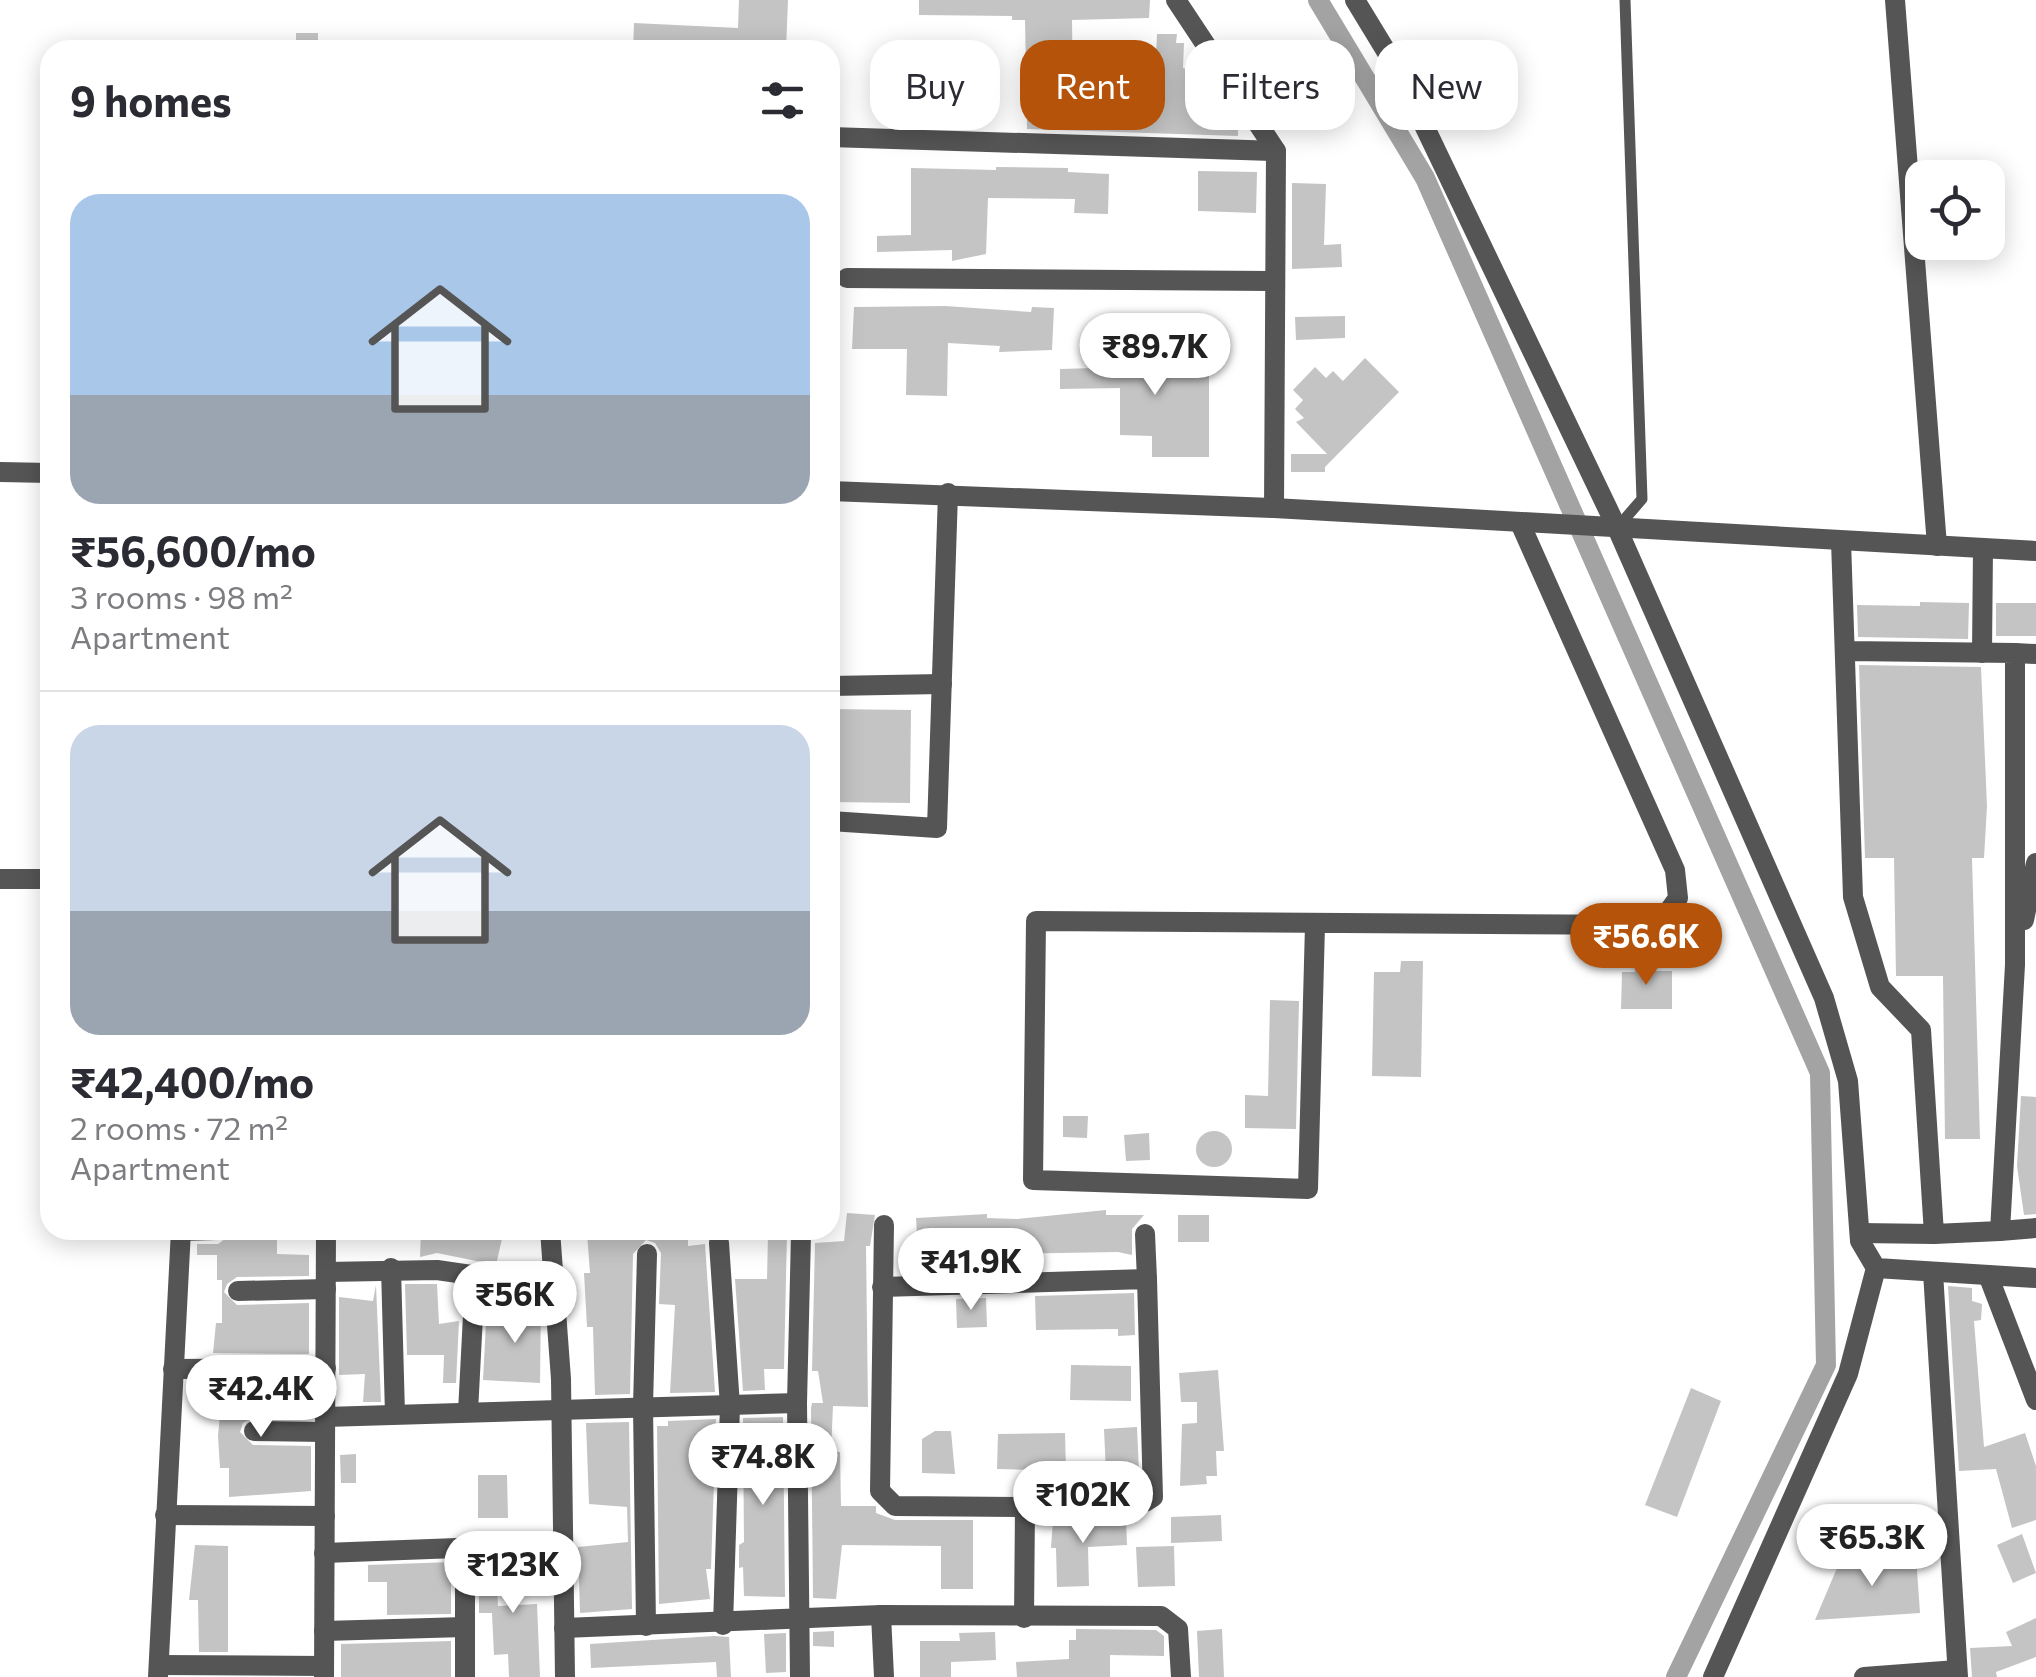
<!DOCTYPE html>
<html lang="en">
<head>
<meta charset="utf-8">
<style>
	:root { --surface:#fff; --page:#f7f7f7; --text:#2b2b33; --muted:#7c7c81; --line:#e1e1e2; --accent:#b45309 }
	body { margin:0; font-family:Commissioner,sans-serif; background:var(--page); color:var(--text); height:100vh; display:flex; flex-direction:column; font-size:38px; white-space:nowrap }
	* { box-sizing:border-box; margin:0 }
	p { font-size:32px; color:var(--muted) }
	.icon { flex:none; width:55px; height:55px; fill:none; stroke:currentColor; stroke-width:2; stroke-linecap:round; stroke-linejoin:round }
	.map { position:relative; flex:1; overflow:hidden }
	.details { position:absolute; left:40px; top:40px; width:800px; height:1200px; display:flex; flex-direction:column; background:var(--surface); border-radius:30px; box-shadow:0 5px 25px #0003 }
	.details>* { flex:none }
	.hud { position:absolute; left:870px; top:40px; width:950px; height:90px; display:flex; gap:20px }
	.controls { position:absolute; left:1905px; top:160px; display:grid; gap:20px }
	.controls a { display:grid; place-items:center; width:100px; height:100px; border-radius:20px; background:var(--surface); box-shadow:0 5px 25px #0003; font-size:50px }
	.price { position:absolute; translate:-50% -85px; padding:0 22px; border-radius:35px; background:#fff; color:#222; font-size:32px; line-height:65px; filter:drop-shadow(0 2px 5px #0008) }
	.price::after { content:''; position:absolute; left:50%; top:60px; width:30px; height:22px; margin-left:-15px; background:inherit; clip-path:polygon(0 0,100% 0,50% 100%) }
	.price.active { background:var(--accent); color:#fff }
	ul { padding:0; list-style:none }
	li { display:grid; align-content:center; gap:20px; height:530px; padding:0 30px }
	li+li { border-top:2px solid var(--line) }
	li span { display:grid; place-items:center; height:310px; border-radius:30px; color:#555 }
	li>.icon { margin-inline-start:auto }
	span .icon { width:180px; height:180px; fill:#fffc; stroke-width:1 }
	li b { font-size:42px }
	h2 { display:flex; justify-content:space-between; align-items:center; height:120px; padding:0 30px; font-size:42px }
	.chip { padding:0 35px; border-radius:30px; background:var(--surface); box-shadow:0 5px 25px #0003; font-size:35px; line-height:90px }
	.chip.active { background:var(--accent); color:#fff }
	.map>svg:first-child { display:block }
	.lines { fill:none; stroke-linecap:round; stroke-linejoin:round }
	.canal { stroke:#a3a3a3; stroke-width:20 }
	.building { fill:#c4c4c4 }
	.service { stroke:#555; stroke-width:11 }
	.minor { stroke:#555; stroke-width:20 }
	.tertiary { stroke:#555; stroke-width:20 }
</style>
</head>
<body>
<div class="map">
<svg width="2036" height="1677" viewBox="0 0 2036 1677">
	<rect width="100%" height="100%" fill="#fff"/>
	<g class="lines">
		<!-- canal -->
		<polyline class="canal" points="1318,0 1425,178 1820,1073 1826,1365 1676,1677"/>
	</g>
	<!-- building -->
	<g class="building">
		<polygon points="739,0 788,0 786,50 633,50 634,23 738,28"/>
		<polygon points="919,0 1150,0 1149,18 1072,20 1073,99 1154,98 1157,34 1177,34 1176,43 1184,43 1183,68 1205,74 1203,96 1213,96 1213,119 1238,120 1238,136 1027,129 1025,20 1012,20 1012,16 919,15"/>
		<rect x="296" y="33" width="22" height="17"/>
		<polygon points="996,167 1068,168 1068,172 1109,174 1108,214 1074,213 1075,199 988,198 986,254 952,261 952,250 877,252 877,236 911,235 911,168 996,170"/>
		<polygon points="1198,171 1257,172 1256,213 1198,211"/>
		<polygon points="1292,183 1326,184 1324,245 1341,244 1342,267 1292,269"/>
		<polygon points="945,306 1031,312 1032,307 1054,308 1052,350 999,352 1000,346 948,343 947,396 906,395 907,349 852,349 854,307"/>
		<polygon points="1345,316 1345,338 1296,340 1295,317"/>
		<polygon points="1094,354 1209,354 1209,457 1152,457 1152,436 1120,435 1120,388 1060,389 1060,369 1094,368"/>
		<polygon points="1365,358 1399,392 1325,467 1325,472 1291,472 1291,454 1327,454 1296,422 1304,418 1295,409 1303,400 1293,390 1315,367 1326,378 1333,371 1343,381"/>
		<polygon points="1920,602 1969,603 1968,639 1858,637 1857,605 1920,606"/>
		<rect x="1996" y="603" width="40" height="33"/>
		<polygon points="1859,665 1981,667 1987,806 1984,858 1972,858 1980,1139 1945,1139 1943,976 1896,976 1894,858 1865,858"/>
		<polygon points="830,709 911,710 910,803 830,802"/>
		<polygon points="1635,958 1650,958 1650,971 1672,971 1672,1009 1621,1009 1622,972 1635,972"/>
		<polygon points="1401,961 1423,961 1421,1077 1372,1076 1374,972 1400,972"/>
		<polygon points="1270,1000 1299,1001 1296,1129 1245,1128 1245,1095 1268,1096"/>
		<polygon points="2021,1096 2036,1097 2036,1214 2024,1215 2017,1166"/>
		<polygon points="1063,1116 1088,1116 1087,1138 1063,1137"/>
		<circle cx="1214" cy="1149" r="18"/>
		<polygon points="1149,1133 1150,1160 1126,1161 1124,1135"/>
		<polygon points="1106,1210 1106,1215 1144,1215 1132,1229 1132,1255 1118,1252 995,1254 995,1248 918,1251 916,1218 987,1214 987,1218 1017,1219"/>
		<polygon points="847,1213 875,1215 870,1246 866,1246 868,1407 833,1406 831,1452 840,1452 841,1506 876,1506 876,1513 895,1520 973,1520 973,1589 941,1589 941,1546 842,1545 836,1599 813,1598 811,1408 812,1403 823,1403 818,1371 812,1371 815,1243 844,1241"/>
		<rect x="1178" y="1215" width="31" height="27"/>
		<polygon points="421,1230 504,1230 496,1265 437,1253 420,1257"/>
		<polygon points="622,1230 688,1230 688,1246 705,1244 715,1392 670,1393 675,1305 659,1304 661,1253 655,1243 646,1240 633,1254 630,1394 595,1395 593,1327 587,1327 584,1273 590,1273 587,1233"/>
		<polygon points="787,1233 784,1369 764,1369 765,1390 743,1391 735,1279 767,1279 768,1235"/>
		<polygon points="277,1234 277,1254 309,1255 309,1276 237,1277 227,1284 224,1292 237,1305 309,1303 309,1354 213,1353 216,1323 222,1323 222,1280 217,1280 217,1255 197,1255 197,1244 218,1244 229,1236"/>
		<polygon points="405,1284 437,1284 439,1324 459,1321 456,1383 443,1383 444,1355 407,1355"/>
		<polygon points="376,1285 381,1402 363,1402 365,1374 339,1375 339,1297 373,1301"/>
		<polygon points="1948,1286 1972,1288 1972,1301 1982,1304 1981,1320 1974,1321 1984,1447 2025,1433 2036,1466 2036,1520 2012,1528 1996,1469 1959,1471"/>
		<polygon points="1134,1293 1135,1335 1118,1336 1118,1329 1036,1330 1035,1296"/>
		<polygon points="518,1296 541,1299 540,1383 483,1380 486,1323 519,1322"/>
		<polygon points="986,1298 987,1327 957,1328 956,1299"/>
		<polygon points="1071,1365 1131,1366 1131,1401 1070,1400"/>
		<polygon points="1218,1370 1224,1451 1216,1451 1217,1476 1206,1476 1207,1484 1180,1486 1182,1424 1197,1423 1197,1402 1181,1402 1179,1373"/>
		<polygon points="223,1382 308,1382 308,1388 299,1388 300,1418 253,1417 243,1423 240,1432 253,1445 311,1446 311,1491 229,1497 229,1468 220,1468 218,1436"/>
		<polygon points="1691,1388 1721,1401 1677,1517 1645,1505"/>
		<polygon points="783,1417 785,1597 744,1596 743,1567 739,1568 739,1545 744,1542 743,1418"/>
		<polygon points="716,1419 711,1569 706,1569 710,1599 659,1604 657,1426 668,1426 668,1421"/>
		<polygon points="629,1422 632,1609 580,1613 578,1547 628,1542 627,1507 589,1504 586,1423"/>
		<polygon points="1137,1427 1139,1472 1106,1474 1104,1429"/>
		<polygon points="935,1431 951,1431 955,1474 922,1473 922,1439"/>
		<polygon points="1065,1433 1066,1471 997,1469 998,1434"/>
		<polygon points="356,1454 356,1483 341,1483 340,1455"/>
		<polygon points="478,1475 507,1475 508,1518 478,1518"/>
		<polygon points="1221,1515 1222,1541 1171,1543 1171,1517"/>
		<polygon points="1126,1518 1127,1545 1088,1547 1089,1586 1057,1587 1056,1548 1051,1548 1053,1520"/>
		<polygon points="2022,1534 2036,1573 2013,1583 1997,1545"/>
		<polygon points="195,1545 228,1546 228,1652 199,1652 198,1600 189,1600"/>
		<polygon points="1174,1546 1175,1586 1138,1587 1136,1547"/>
		<polygon points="1916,1556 1920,1613 1815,1620 1840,1561"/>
		<polygon points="550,1558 550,1572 496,1574 498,1606 537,1604 540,1677 509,1677 508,1654 494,1655 492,1613 479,1613 479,1561"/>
		<polygon points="451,1562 451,1614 387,1615 387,1582 368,1582 368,1565"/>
		<polygon points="2036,1618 2036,1657 1996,1672 1997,1677 1972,1677 1970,1648 2012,1646 2006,1632"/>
		<polygon points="1076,1629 1156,1630 1164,1636 1164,1656 1110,1655 1110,1677 1017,1677 1016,1662 1069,1659 1069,1640 1076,1640"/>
		<polygon points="1222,1629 1224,1677 1199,1677 1197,1631"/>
		<polygon points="834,1631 834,1647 813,1646 813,1632"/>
		<polygon points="995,1632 996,1660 951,1662 951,1677 920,1677 920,1641 960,1641 959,1633"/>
		<polygon points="786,1633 786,1672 766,1673 764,1634"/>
		<polygon points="714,1636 729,1637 731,1677 717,1677 716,1662 591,1668 590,1644"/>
		<polygon points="451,1641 451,1677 341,1677 341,1644"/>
	</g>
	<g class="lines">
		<!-- service -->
		<polyline class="service" points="1617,528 1642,499 1625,0"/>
		<!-- minor -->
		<g class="minor">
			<polyline points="1176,0 1276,151 1274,508"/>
			<polyline points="1895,0 1937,546"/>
			<polyline points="830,137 1276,151"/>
			<polyline points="847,278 1274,281"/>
			<polyline points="1841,541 1853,897 1880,987 1921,1030 1934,1234 2000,1231 2015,965 2015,653 1847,651"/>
			<polyline points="1982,653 1983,548"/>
			<polyline points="2015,653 2036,654"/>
			<polyline points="830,686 942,684"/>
			<polyline points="830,821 937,828 948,493"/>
			<polyline points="0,879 50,879"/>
			<polyline points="2024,920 2036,863"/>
			<polyline points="1315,925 1308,1189 1033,1180 1036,921 1659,925 1678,898 1675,870 1520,523"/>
			<polyline points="884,1225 880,1491 895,1506 1025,1507 1024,1618"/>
			<polyline points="550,1230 561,1379 565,1677"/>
			<polyline points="181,1231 217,1230"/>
			<polyline points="2000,1231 2036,1228"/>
			<polyline points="1860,1233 1934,1234"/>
			<polyline points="1145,1234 1147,1279"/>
			<polyline points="719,1243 730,1406 723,1625"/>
			<polyline points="391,1268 395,1414"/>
			<polyline points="326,1272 437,1270 553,1287"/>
			<polyline points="1933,1272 1958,1677"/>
			<polyline points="1988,1275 2036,1400"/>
			<polyline points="882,1287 1147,1279 1153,1497 1145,1502 1025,1507"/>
			<polyline points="238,1291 326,1289"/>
			<polyline points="173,1369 326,1368"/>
			<polyline points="468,1412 475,1277"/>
			<polyline points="325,1417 797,1403"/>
			<polyline points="254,1431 325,1432"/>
			<polyline points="165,1515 325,1516"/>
			<polyline points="465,1548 465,1677"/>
			<polyline points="324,1553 563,1544"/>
			<polyline points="881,1615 884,1677"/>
			<polyline points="646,1626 643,1406 647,1254"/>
			<polyline points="564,1628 881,1615 1161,1616 1178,1629 1181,1677"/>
			<polyline points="324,1631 465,1627"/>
			<polyline points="159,1665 324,1666"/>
			<polyline points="324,1677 326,1230"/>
			<polyline points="800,1677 797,1403 801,1234"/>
			<polyline points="1864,1677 1957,1670"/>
		</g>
		<!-- tertiary -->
		<g class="tertiary">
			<polyline points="1355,0 1397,69 1617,528 1824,998 1848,1081 1860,1241 1876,1268 2036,1278"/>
			<polyline points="0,472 50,473"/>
			<polyline points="830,491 1274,508 2036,551"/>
			<polyline points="158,1677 181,1230"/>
			<polyline points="1713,1677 1848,1374 1876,1268"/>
		</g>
	</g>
</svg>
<div class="controls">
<a><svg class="icon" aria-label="locate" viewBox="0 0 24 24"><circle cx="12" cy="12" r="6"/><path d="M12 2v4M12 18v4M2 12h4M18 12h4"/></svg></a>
</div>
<b class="price" style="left:1155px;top:398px">₹89.7K</b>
<b class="price active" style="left:1646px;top:988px">₹56.6K</b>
<b class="price" style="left:971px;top:1313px">₹41.9K</b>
<b class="price" style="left:515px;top:1346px">₹56K</b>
<b class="price" style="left:261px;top:1440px">₹42.4K</b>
<b class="price" style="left:763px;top:1508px">₹74.8K</b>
<b class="price" style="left:1083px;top:1546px">₹102K</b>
<b class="price" style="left:1872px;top:1589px">₹65.3K</b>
<b class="price" style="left:513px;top:1616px">₹123K</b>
<div class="hud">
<a class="chip">Buy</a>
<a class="chip active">Rent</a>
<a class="chip">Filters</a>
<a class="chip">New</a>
</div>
<section class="details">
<h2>9 homes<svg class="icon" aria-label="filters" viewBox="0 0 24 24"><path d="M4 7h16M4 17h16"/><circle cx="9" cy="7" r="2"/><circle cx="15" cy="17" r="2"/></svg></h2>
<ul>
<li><span style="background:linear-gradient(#a9c7e8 65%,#9aa5b1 0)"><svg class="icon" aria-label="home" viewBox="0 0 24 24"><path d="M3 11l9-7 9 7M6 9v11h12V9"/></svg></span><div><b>₹56,600/mo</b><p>3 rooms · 98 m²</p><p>Apartment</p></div></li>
<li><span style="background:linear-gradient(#c9d6e8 60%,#9aa5b1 0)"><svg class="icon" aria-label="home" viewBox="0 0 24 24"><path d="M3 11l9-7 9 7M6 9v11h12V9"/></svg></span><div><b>₹42,400/mo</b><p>2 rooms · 72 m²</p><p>Apartment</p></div></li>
</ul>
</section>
</div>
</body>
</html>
